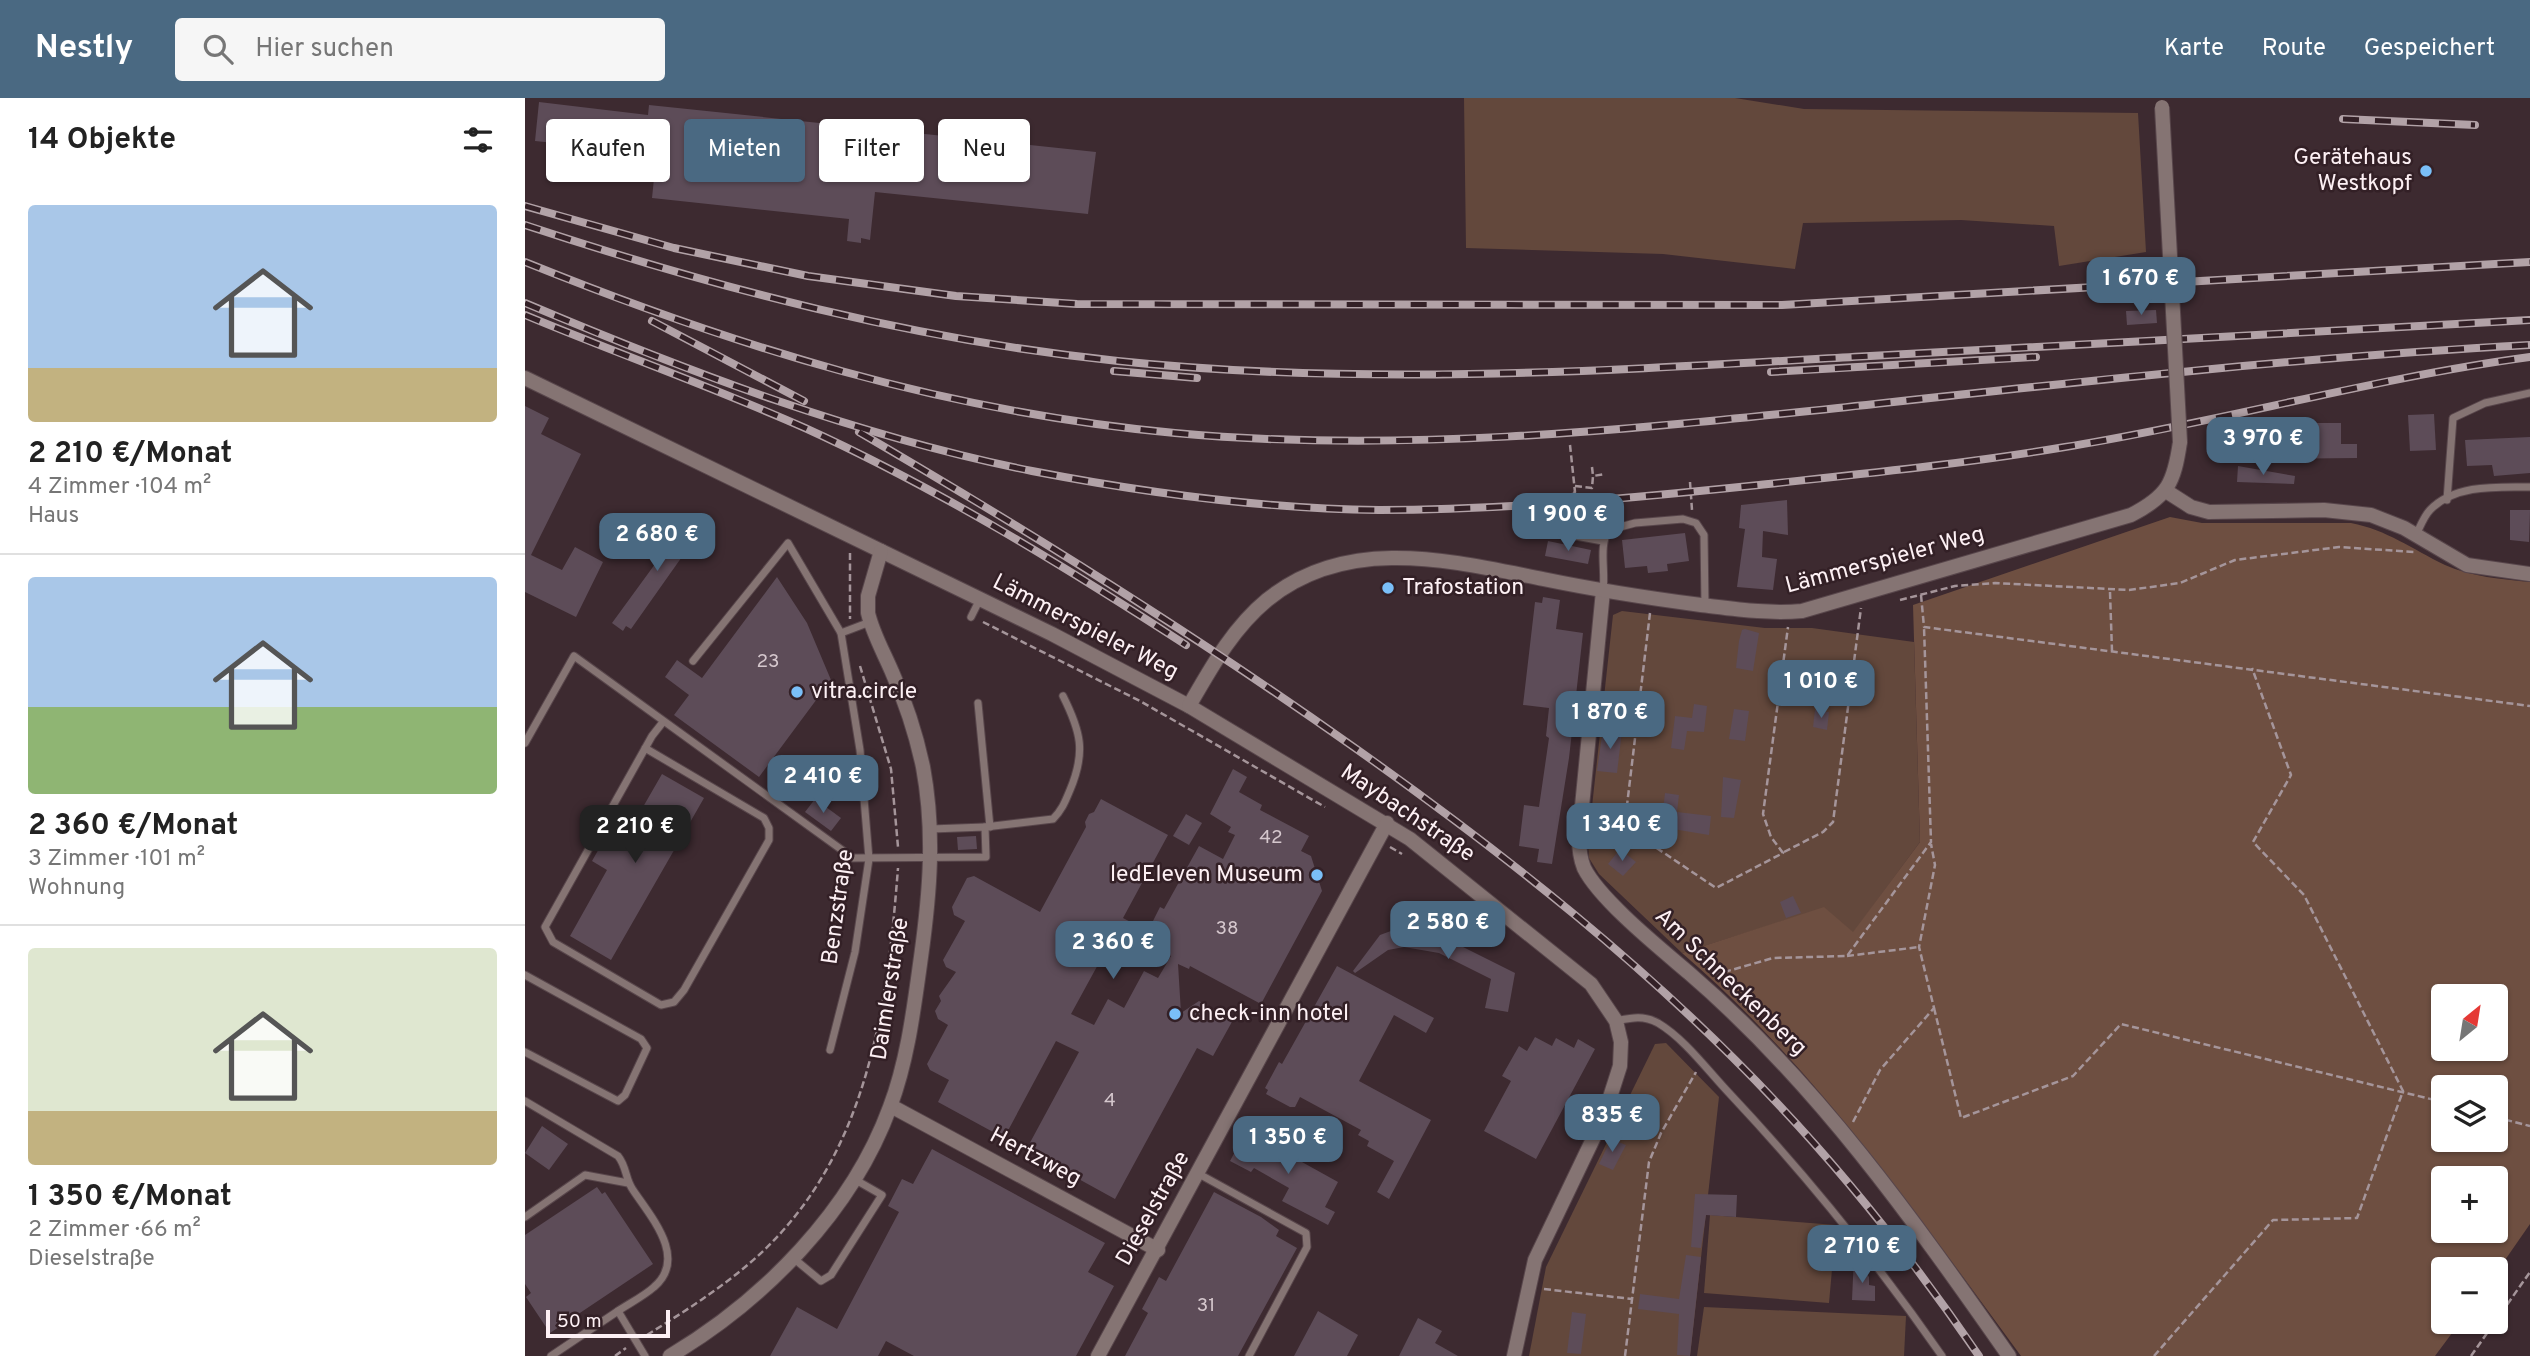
<!DOCTYPE html>
<html lang="de">
<head>
<meta charset="utf-8">
<style>
	:root { --surface:#fff; --page:#f6f6f6; --text:#222; --muted:#767676; --line:#e0e0e0; --accent:#4a6982 }
	body { margin:0; font-family:Overpass,sans-serif; background:var(--page); color:var(--text); height:100vh; display:flex; flex-direction:column; font-size:26px; white-space:nowrap }
	* { box-sizing:border-box; margin:0 }
	p { font-size:23px; color:var(--muted) }
	.icon { flex:none; width:38px; height:38px; fill:none; stroke:currentColor; stroke-width:2; stroke-linecap:round; stroke-linejoin:round }
	.map { position:relative; flex:1; overflow:hidden }
	.details { display:flex; flex-direction:column; background:var(--surface); width:525px }
	.details>* { flex:none }
	.hud { position:absolute; left:21px; top:21px; width:665px; height:63px; display:flex; gap:14px }
	.needle { width:46px; rotate:30deg }
	.controls { position:absolute; left:1906px; top:886px; display:grid; gap:14px }
	.controls a { display:grid; place-items:center; width:77px; height:77px; border-radius:7px; background:var(--surface); box-shadow:0 2px 5px #0004; font-size:35px }
	.scale { position:absolute; left:21px; bottom:18px; width:124px; box-sizing:border-box; padding-left:7px; border:4px solid #fdf0f4; border-top:0; font-size:19px; line-height:24px; white-space:nowrap; color:#fdf0f4; -webkit-text-stroke:5px #332026; paint-order:stroke }
	.price { position:absolute; translate:-50% -60px; padding:0 16px; border-radius:14px; background:var(--accent); color:#fff; font-size:23px; line-height:46px; filter:drop-shadow(0 2px 4px #0008) }
	.price::after { content:''; position:absolute; left:50%; top:42px; width:21px; height:16px; margin-left:-10px; background:inherit; clip-path:polygon(0 0,100% 0,50% 100%) }
	.price.selected { background:#222; color:#fff }
	ul { padding:0; list-style:none }
	li { display:grid; align-content:center; gap:14px; height:371px; padding:0 28px }
	li+li { border-top:2px solid var(--line) }
	li span { display:grid; place-items:center; height:217px; border-radius:7px; color:#555 }
	li>.icon { margin-inline-start:auto }
	span .icon { width:126px; height:126px; fill:#fffc; stroke-width:1 }
	li b { font-size:30px }
	h2 { display:flex; justify-content:space-between; align-items:center; height:84px; padding:0 28px; font-size:30px }
	.tag { padding:0 24px; border-radius:7px; background:var(--surface); box-shadow:0 2px 5px #0004; font-size:24px; line-height:63px }
	.tag.selected { background:var(--accent); color:#fff }
	header { display:flex; align-items:center; gap:42px; box-sizing:border-box; height:98px; padding:0 35px; background:var(--accent); color:#fff }
	header strong { font-size:33px }
	nav { display:flex; gap:38px; margin-inline-start:auto; font-size:24px }
	.search { width:490px; height:63px; background:var(--page); display:flex; align-items:center; gap:18px; box-sizing:border-box; padding:0 24px; border-radius:7px; color:var(--muted); font-size:26px }
	main { display:flex; flex:1; min-height:0 }
	.map>svg:first-child { display:block }
	.green { fill:#63483c }
	.forest { fill:#6e4f41; fill-rule:evenodd }
	.building { fill:#5d4c58 }
	.lines { fill:none; stroke-linecap:round; stroke-linejoin:round }
	.service-casing { stroke:#58464b; stroke-width:9 }
	.minor-casing { stroke:#58464b; stroke-width:16 }
	.path { stroke:#a5959a; stroke-width:2.5; stroke-dasharray:7 3.5; stroke-linecap:butt }
	.service { stroke:#857473; stroke-width:7 }
	.minor { stroke:#857473; stroke-width:14 }
	.rail-casing { stroke:#b2a2a7; stroke-width:8 }
	.rail { stroke:#332026; stroke-width:5; stroke-dasharray:16; stroke-linecap:butt }
	.minor-bridge-casing { stroke:#58464b; stroke-width:16; stroke-linecap:butt }
	.minor-bridge { stroke:#857473; stroke-width:14 }
	.poi-dot { fill:#7abff8; stroke:#332026; stroke-width:2.5 }
	.labels { text-anchor:middle; dominant-baseline:central; stroke-width:5; stroke-linejoin:round; paint-order:stroke }
	.number-label { font-size:19px; fill:#d5c7cd }
	.poi-label { font-size:23px; fill:#fdf0f4; stroke:#332026; text-anchor:start }
	.street-label { font-size:23px; fill:#fdf0f4; stroke:#332026 }
</style>
</head>
<body>
<header>
<strong>Nestly</strong>
<div class="search"><svg class="icon" aria-label="search" viewBox="0 0 24 24"><circle cx="10" cy="10" r="6"/><path d="M15 15l6 6"/></svg>Hier suchen</div>
<nav><a>Karte</a><a>Route</a><a>Gespeichert</a></nav>
</header>
<main>
<section class="details">
<h2>14 Objekte<svg class="icon" aria-label="filters" viewBox="0 0 24 24"><path d="M4 7h16M4 17h16"/><circle cx="9" cy="7" r="2"/><circle cx="15" cy="17" r="2"/></svg></h2>
<ul>
<li><span style="background:linear-gradient(#a9c7e8 75%,#c2b280 0)"><svg class="icon" aria-label="home" viewBox="0 0 24 24"><path d="M3 11l9-7 9 7M6 9v11h12V9"/></svg></span><div><b>2 210 €/Monat</b><p>4 Zimmer · 104 m²</p><p>Haus</p></div></li>
<li><span style="background:linear-gradient(#a9c7e8 60%,#8fb573 0)"><svg class="icon" aria-label="home" viewBox="0 0 24 24"><path d="M3 11l9-7 9 7M6 9v11h12V9"/></svg></span><div><b>2 360 €/Monat</b><p>3 Zimmer · 101 m²</p><p>Wohnung</p></div></li>
<li><span style="background:linear-gradient(#dfe7d0 75%,#c2b280 0)"><svg class="icon" aria-label="home" viewBox="0 0 24 24"><path d="M3 11l9-7 9 7M6 9v11h12V9"/></svg></span><div><b>1 350 €/Monat</b><p>2 Zimmer · 66 m²</p><p>Dieselstraße</p></div></li>
</ul>
</section>
<div class="map">
<svg width="2005" height="1258" viewBox="0 0 2005 1258">
	<rect width="100%" height="100%" fill="#3d2a30"/>
	<!-- green -->
	<g class="green">
		<polygon points="939,0 1210,0 1279,11 1613,15 1621,154 1534,168 1529,128 1436,122 1278,125 1270,171 1138,156 941,150"/>
		<polygon points="1097,513 1240,530 1287,530 1389,544 1395,744 1328,835 1299,810 1157,855 1074,776 1064,760 1063,745 1088,517"/>
		<polygon points="1141,945 1194,999 1165,1258 1004,1258 1021,1169 1130,946"/>
		<polygon points="1185,1117 1311,1127 1304,1205 1179,1195"/>
		<polygon points="1179,1209 1381,1218 1379,1258 1172,1258"/>
	</g>
	<!-- forest -->
	<path class="forest" d="M1645,419L1677,425H1826C1862,432 1887,451 1920,467C1946,479 1977,481 2005,484V1126L1971,1175L1970,1171H1918V1223H1936L1910,1258H1496C1392,1117 1291,970 1157,855L1299,809L1328,834L1395,744L1388,507ZM1918,898H1970V950H1918ZM1918,989H1970V1041H1918ZM1918,1080H1970V1132H1918Z"/>
	<!-- building -->
	<g class="building">
		<polygon points="14,4 123,17 124,7 571,54 563,116 350,94 345,142 336,140 336,145 322,143 324,121 127,100 130,71 117,69 119,54 39,49 39,46 10,43"/>
		<polygon points="1631,212 1632,225 1602,227 1601,213"/>
		<polygon points="0,308 24,320 16,336 56,356 6,457 37,472 50,449 78,464 51,519 0,494"/>
		<polygon points="1909,316 1911,352 1885,353 1883,317"/>
		<polygon points="1781,325 1816,325 1816,346 1832,346 1832,360 1719,361 1719,331 1762,331 1762,327"/>
		<polygon points="2005,339 2005,375 1969,378 1967,367 1942,368 1940,342"/>
		<polygon points="1713,368 1770,378 1769,386 1712,384"/>
		<polygon points="1262,402 1263,437 1238,433 1237,459 1252,461 1248,492 1212,489 1220,431 1214,430 1216,407"/>
		<polygon points="1985,412 2005,412 2004,444 1985,442"/>
		<polygon points="152,418 171,430 162,443 166,446 106,531 101,528 98,533 87,525 141,451 133,446"/>
		<polygon points="1160,435 1164,463 1142,466 1143,473 1123,475 1122,468 1100,470 1097,442"/>
		<polygon points="1023,443 1066,452 1063,466 1020,458"/>
		<polygon points="252,479 282,525 306,582 234,679 149,617 164,597 140,579 152,562 177,580"/>
		<polygon points="1018,499 1035,502 1031,531 1058,535 1044,660 1027,766 1012,764 1014,751 994,748 999,707 1014,709 1024,640 1021,638 1024,610 998,607 1010,504 1017,505"/>
		<polygon points="1220,531 1234,535 1228,573 1211,570 1214,543 1217,532"/>
		<polygon points="1169,606 1182,608 1179,634 1162,633 1159,652 1146,650 1150,618 1167,620"/>
		<polygon points="1209,611 1224,613 1220,643 1204,641"/>
		<polygon points="1290,612 1304,614 1302,632 1288,629"/>
		<polygon points="1078,630 1097,633 1092,675 1072,673"/>
		<polygon points="708,671 722,679 714,694 737,707 735,712 784,738 776,753 786,758 797,793 736,906 665,868 664,871 653,866 656,915 674,903 708,922 688,958 672,950 590,1101 501,1052 554,954 531,943 479,1040 413,1004 424,982 405,972 402,966 423,927 413,921 410,913 416,903 414,898 431,874 421,869 418,862 440,823 429,817 427,809 442,780 449,778 515,814 561,729 560,724 564,716 569,714 576,701 643,737 598,820 617,830 605,850 587,841 546,916 569,927 583,901 599,910 619,873 633,880 646,858 618,843 635,809 639,811 674,748 698,761 710,737 703,734 706,729 685,716"/>
		<polygon points="137,676 179,700 86,862 45,838 82,772 67,763 88,726 103,735"/>
		<polygon points="1198,679 1216,682 1209,720 1196,719"/>
		<polygon points="1140,695 1154,697 1152,714 1186,718 1184,737 1136,729"/>
		<polygon points="290,701 316,720 306,733 280,714"/>
		<polygon points="661,716 677,725 664,747 648,738"/>
		<polygon points="451,738 452,751 433,752 432,739"/>
		<polygon points="1095,751 1111,764 1098,778 1083,766"/>
		<polygon points="1268,798 1276,815 1261,820 1255,804"/>
		<polygon points="874,830 916,838 990,875 983,914 960,910 966,881 914,855 879,849 863,852 830,875 828,873 855,837"/>
		<polygon points="812,868 909,920 901,935 869,917 834,983 906,1022 864,1101 852,1094 869,1063 842,1048 844,1043 833,1037 836,1032 775,999 770,1009 765,1009 741,996 743,992 740,990 754,964 757,966"/>
		<polygon points="1010,939 1027,948 1031,940 1049,950 1053,941 1070,951 1011,1061 959,1033 986,983 977,978 994,948 1002,953"/>
		<polygon points="17,1028 43,1046 24,1072 0,1055"/>
		<polygon points="721,1033 813,1084 800,1109 810,1114 803,1127 757,1103 764,1090 729,1070 726,1074 705,1063"/>
		<polygon points="1086,1041 1101,1047 1088,1072 1074,1066"/>
		<polygon points="407,1051 580,1145 563,1174 589,1188 551,1258 389,1258 361,1243 353,1258 245,1258 272,1209 312,1231 374,1114 363,1108 377,1081 388,1086"/>
		<polygon points="72,1089 77,1096 80,1094 128,1166 25,1235 1,1199 6,1195 0,1186 0,1137"/>
		<polygon points="689,1094 736,1119 754,1132 751,1138 772,1150 713,1258 600,1258 623,1215 617,1211 634,1179 641,1183"/>
		<polygon points="1170,1096 1212,1097 1211,1119 1181,1117 1176,1150 1166,1149"/>
		<polygon points="1161,1157 1176,1159 1165,1258 1152,1257 1154,1216 1113,1211 1115,1196 1154,1201"/>
		<polygon points="1329,1158 1344,1179 1344,1187 1350,1188 1350,1203 1327,1202"/>
		<polygon points="793,1213 833,1237 822,1258 769,1258"/>
		<polygon points="1047,1214 1061,1216 1056,1256 1042,1255"/>
		<polygon points="893,1220 917,1233 910,1245 933,1258 874,1258"/>
	</g>
	<g class="lines">
		<defs>
			<g id="service">
				<polyline points="1922,402 1928,320 1960,305 2005,295"/>
				<polyline points="1034,435 1078,443"/>
				<path d="M1891,437C1895,429 1899,418 1905,412C1930,386 1972,389 2005,389"/>
				<path d="M1078,492C1081,474 1073,447 1084,432L1110,425L1158,421L1171,425L1179,437L1180,507"/>
				<polyline points="446,519 455,501"/>
				<polyline points="168,563 263,445 316,535"/>
				<polyline points="453,605 465,729"/>
				<polyline points="0,645 49,558 328,760 461,759 460,729 406,731"/>
				<polyline points="120,650 239,720 244,730 244,742 159,892 149,904 136,907 28,844 20,829 127,638 138,624"/>
				<path d="M460,729L528,721C537,712 540,704 545,692C561,654 556,634 538,598"/>
				<polyline points="0,877 116,941 122,950 100,997 93,1003 0,954"/>
				<path d="M1091,923C1106,920 1118,917 1133,925C1160,941 1183,973 1205,996C1282,1078 1353,1166 1417,1258"/>
				<polyline points="305,952 330,854 344,761 335,652 316,535 345,524"/>
				<path d="M0,1003L93,1058C102,1069 100,1081 108,1092C126,1119 163,1160 129,1189C119,1198 105,1205 93,1213L120,1258"/>
				<polyline points="674,1076 781,1135 782,1149 724,1258"/>
				<polyline points="0,1119 60,1077 103,1085"/>
				<polyline points="267,1159 296,1183 306,1177 357,1097 329,1081"/>
				<polyline points="26,1258 93,1213"/>
			</g>
			<g id="minor">
				<polyline points="0,280 527,536 664,608 885,741 1066,886 1091,923 1096,944 1095,968 1079,1018 1010,1162 989,1258"/>
				<polyline points="1641,393 1666,409 1684,414 1799,412 1846,417 1879,430 1942,467 2005,476"/>
				<path d="M1078,493L1054,739C1054,750 1055,760 1059,770C1075,802 1136,851 1164,875C1292,985 1388,1121 1484,1258"/>
				<path d="M664,608C686,570 707,531 742,502C823,436 927,463 1018,481C1071,492 1123,500 1176,507C1210,511 1243,516 1277,513L1606,417C1643,398 1649,385 1655,344"/>
				<polyline points="366,1008 633,1152"/>
				<path d="M145,1258C239,1202 327,1113 365,1009C383,961 389,909 396,859C405,794 410,734 398,669C391,636 381,605 367,574C359,555 348,536 343,515V498L356,453"/>
				<polyline points="573,1258 862,725"/>
			</g>
		</defs>
		<!-- service casing -->
		<use href="#service" class="service-casing"/>
		<!-- minor casing -->
		<use href="#minor" class="minor-casing"/>
		<!-- path -->
		<g class="path">
			<polyline points="1045,347 1050,394 1046,396 1050,396 1052,413 1057,413 1058,429"/>
			<polyline points="1067,369 1068,378"/>
			<polyline points="1165,384 1167,412"/>
			<polyline points="1050,388 1067,390 1068,378 1080,376"/>
			<polyline points="325,455 325,521"/>
			<polyline points="1585,494 1587,553"/>
			<polyline points="1396,497 1399,529 2005,608"/>
			<polyline points="1375,502 1430,488 1470,485 1604,492 1655,485 1710,462 1814,449 1889,454"/>
			<polyline points="1125,515 1100,724 1105,732 1191,790 1258,755 1246,739 1238,716 1263,529"/>
			<polyline points="458,524 615,603 800,709"/>
			<polyline points="335,568 366,671 373,749"/>
			<polyline points="865,749 877,756"/>
			<polyline points="1259,754 1298,734 1308,724 1336,510"/>
			<polyline points="1322,858 1394,849"/>
			<polyline points="1189,877 1248,860 1322,858 1406,744 1399,529"/>
			<polyline points="1409,910 1436,1020 1548,978 1596,926 1918,1004"/>
			<polyline points="1970,1019 2005,1028"/>
			<polyline points="1328,1024 1355,972 1409,910 1394,849 1410,767 1406,746"/>
			<polyline points="1019,1191 1107,1201"/>
			<path d="M122,1237C168,1208 216,1178 253,1138C346,1038 363,899 373,770"/>
			<polyline points="90,1258 101,1250"/>
			<polyline points="1100,1258 1124,1064 1136,1035 1171,974"/>
			<polyline points="1629,1258 1748,1122 1832,1120 1878,993 1779,797 1728,744 1766,677 1727,570"/>
			<polyline points="1946,1258 2005,1174"/>
		</g>
		<!-- service -->
		<use href="#service" class="service"/>
		<!-- minor -->
		<use href="#minor" class="minor"/>
		<defs>
			<g id="rail">
				<polyline points="1818,21 1950,27"/>
				<polyline points="0,108 149,150 283,178 431,198 552,206 1257,207 2005,164"/>
				<path d="M0,127C194,191 390,242 593,263C844,289 1094,272 1345,258C1565,246 1785,234 2005,222"/>
				<path d="M0,164C211,249 421,314 650,335C871,355 1092,333 1313,310C1543,285 1774,259 2005,247"/>
				<path d="M0,205C164,274 332,338 507,373C621,395 738,411 854,412C982,412 1108,400 1234,387C1336,376 1439,366 1540,349C1696,324 1848,280 2005,259"/>
				<path d="M0,217C93,256 188,289 280,330C412,390 539,468 661,547"/>
				<polyline points="127,223 279,303"/>
				<polyline points="589,273 672,280"/>
				<polyline points="1246,274 1511,259"/>
				<path d="M334,334C504,433 670,537 830,650C980,756 1126,871 1252,1005C1326,1083 1393,1169 1454,1258"/>
			</g>
		</defs>
		<!-- rail casing -->
		<use href="#rail" class="rail-casing"/>
		<!-- rail -->
		<use href="#rail" class="rail"/>
		<defs>
			<polyline id="minor-bridge" points="1637,9 1655,344"/>
		</defs>
		<!-- minor-bridge casing -->
		<use href="#minor-bridge" class="minor-bridge-casing"/>
		<!-- minor-bridge -->
		<use href="#minor-bridge" class="minor-bridge"/>
	</g>
	<!-- markers -->
	<g class="poi-dot">
		<circle cx="1901" cy="73" r="7"/>
		<circle cx="863" cy="490" r="7"/>
		<circle cx="272" cy="594" r="7"/>
		<circle cx="792" cy="777" r="7"/>
		<circle cx="650" cy="916" r="7"/>
	</g>
	<g class="labels">
		<!-- number labels -->
		<g class="number-label">
			<text x="243" y="564">23</text>
			<text x="746" y="740">42</text>
			<text x="702" y="831">38</text>
			<text x="585" y="1003">4</text>
			<text x="681" y="1208">31</text>
		</g>
		<!-- poi labels -->
		<g class="poi-label">
			<text x="1887" y="60" text-anchor="end">Gerätehaus<tspan x="1887" dy="26">Westkopf</tspan></text>
			<text x="877" y="490">Trafostation</text>
			<text x="286" y="594">vitra.circle</text>
			<text x="778" y="777" text-anchor="end">ledEleven Museum</text>
			<text x="664" y="916">check-inn hotel</text>
		</g>
		<!-- street labels -->
		<g class="street-label">
			<text transform="translate(1360 463) rotate(-15)">Lämmerspieler Weg</text>
			<text transform="translate(560 530) rotate(27)">Lämmerspieler Weg</text>
			<text transform="translate(882 716) rotate(34)">Maybachstraße</text>
			<text transform="translate(314 809) rotate(-82)">Benzstraße</text>
			<text transform="translate(1205 885) rotate(44)">Am Schneckenberg</text>
			<text transform="translate(366 891) rotate(-81)">Daimlerstraße</text>
			<text transform="translate(510 1060) rotate(28)">Hertzweg</text>
			<text transform="translate(629 1111) rotate(-61)">Dieselstraße</text>
		</g>
	</g>
</svg>
<div class="controls">
<a><svg class="needle" viewBox="-14 -14 28 28"><path d="M0-13l5 13h-10z" fill="#e53935"/><path d="M0 13l5-13h-10z" fill="#767676"/></svg></a>
<a><svg class="icon" aria-label="layers" viewBox="0 0 24 24"><path d="M12 4l9 5-9 5-9-5zM3 14l9 5 9-5"/></svg></a>
<a>+</a>
<a>−</a>
</div>
<div class="scale">50 m</div>
<b class="price" style="left:1616px;top:219px">1 670 €</b>
<b class="price" style="left:1738px;top:379px">3 970 €</b>
<b class="price" style="left:1043px;top:455px">1 900 €</b>
<b class="price" style="left:132px;top:475px">2 680 €</b>
<b class="price" style="left:1296px;top:622px">1 010 €</b>
<b class="price" style="left:1085px;top:653px">1 870 €</b>
<b class="price" style="left:298px;top:717px">2 410 €</b>
<b class="price" style="left:1097px;top:765px">1 340 €</b>
<b class="price selected" style="left:110px;top:767px">2 210 €</b>
<b class="price" style="left:923px;top:863px">2 580 €</b>
<b class="price" style="left:588px;top:883px">2 360 €</b>
<b class="price" style="left:1087px;top:1056px">835 €</b>
<b class="price" style="left:763px;top:1078px">1 350 €</b>
<b class="price" style="left:1337px;top:1187px">2 710 €</b>
<div class="hud">
<a class="tag">Kaufen</a>
<a class="tag selected">Mieten</a>
<a class="tag">Filter</a>
<a class="tag">Neu</a>
</div>
</div>
</main>
</body>
</html>
